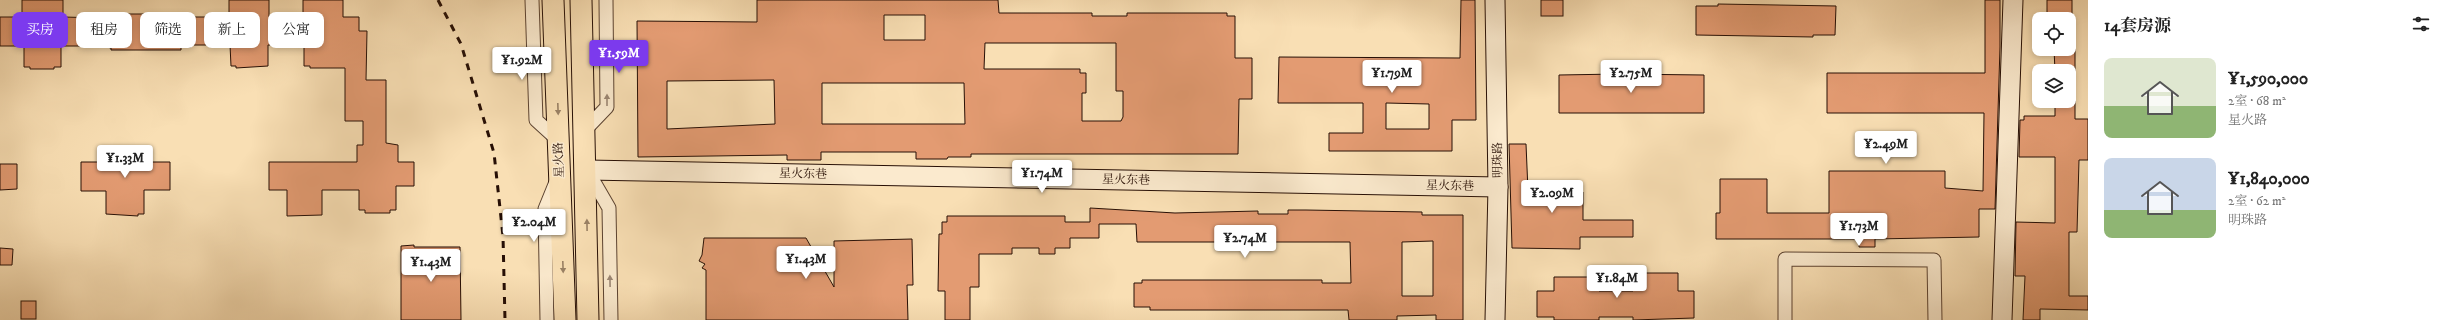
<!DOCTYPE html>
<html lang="zh">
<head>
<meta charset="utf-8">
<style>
	:root { --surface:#fff; --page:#f2f2f2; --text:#222; --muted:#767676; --accent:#7c3aed }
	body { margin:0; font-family:"IM FELL DW Pica","Noto Serif SC",serif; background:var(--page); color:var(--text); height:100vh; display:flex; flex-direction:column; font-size:15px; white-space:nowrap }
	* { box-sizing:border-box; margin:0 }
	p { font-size:13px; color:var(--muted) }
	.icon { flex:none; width:22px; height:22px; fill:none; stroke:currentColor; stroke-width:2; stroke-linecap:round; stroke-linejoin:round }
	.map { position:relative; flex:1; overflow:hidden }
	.details { display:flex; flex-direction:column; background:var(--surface); width:360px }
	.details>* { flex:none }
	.top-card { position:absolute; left:12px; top:12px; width:380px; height:36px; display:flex; gap:8px }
	.controls { position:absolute; left:2032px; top:12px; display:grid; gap:8px }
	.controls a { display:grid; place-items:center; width:44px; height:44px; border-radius:8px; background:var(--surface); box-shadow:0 2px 6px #0003; font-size:20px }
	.price { position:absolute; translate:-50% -34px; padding:0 9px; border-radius:4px; background:#fff; color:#222; font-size:13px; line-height:26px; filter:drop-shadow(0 1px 2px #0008) }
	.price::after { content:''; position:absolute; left:50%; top:24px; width:12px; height:9px; margin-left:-6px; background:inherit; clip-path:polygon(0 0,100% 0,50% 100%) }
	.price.active { background:var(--accent); color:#fff }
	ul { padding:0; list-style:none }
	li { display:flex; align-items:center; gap:12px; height:100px; padding:0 16px }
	li span { display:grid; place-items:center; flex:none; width:112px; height:80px; border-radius:8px; color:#555 }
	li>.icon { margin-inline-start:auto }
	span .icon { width:48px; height:48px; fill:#fffc; stroke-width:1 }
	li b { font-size:17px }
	h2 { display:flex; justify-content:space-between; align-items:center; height:48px; padding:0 16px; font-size:17px }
	.pill { padding:0 14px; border-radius:8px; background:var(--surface); box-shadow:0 2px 6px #0003; font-size:14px; line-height:36px }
	.pill.active { background:var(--accent); color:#fff }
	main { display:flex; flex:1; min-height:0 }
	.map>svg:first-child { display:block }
	.building { fill:#e39b72; stroke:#270f05; fill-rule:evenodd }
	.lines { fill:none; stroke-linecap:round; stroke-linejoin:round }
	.street-casing { stroke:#5c4331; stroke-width:15 }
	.secondary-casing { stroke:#270f05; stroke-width:21 }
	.primary-casing { stroke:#270f05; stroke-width:23 }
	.street { stroke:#fbeace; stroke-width:13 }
	.secondary { stroke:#fbeace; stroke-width:19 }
	.primary { stroke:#f9dfb4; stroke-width:21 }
	.rail { stroke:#270f05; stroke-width:3; stroke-dasharray:7 7; stroke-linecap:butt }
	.oneway { fill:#9c8774 }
	.oneway2 { fill:#9a8165 }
	.labels { text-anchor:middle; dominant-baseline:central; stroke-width:3; stroke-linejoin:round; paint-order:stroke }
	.street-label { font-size:12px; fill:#270f05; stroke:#fbeace }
</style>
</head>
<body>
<main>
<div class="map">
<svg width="2088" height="320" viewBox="0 0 2088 320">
	<rect width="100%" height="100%" fill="#f9dfb4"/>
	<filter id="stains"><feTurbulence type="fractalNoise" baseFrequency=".005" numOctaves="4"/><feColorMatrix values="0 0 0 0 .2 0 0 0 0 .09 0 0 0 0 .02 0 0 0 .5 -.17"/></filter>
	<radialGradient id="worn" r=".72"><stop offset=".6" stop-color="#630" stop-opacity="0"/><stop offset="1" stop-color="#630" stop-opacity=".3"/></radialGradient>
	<!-- building -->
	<g class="building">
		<polygon points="22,0 63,0 63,17 102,18 104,14 188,14 191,17 229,17 229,0 269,0 269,17 303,17 303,0 343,0 343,17 359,17 359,31 367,31 366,80 386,80 386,143 398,145 398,162 414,162 414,186 396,186 396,210 390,210 390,213 365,213 365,210 359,210 359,190 322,190 322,215 287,216 287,190 269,190 269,162 357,162 357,145 363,145 363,121 345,121 345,68 310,68 310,66 304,66 304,45 268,45 268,66 236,68 236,66 231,66 230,45 191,45 191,47 181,47 181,50 111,50 111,48 102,46 61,46 61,67 54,67 54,69 30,69 30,67 24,67 24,46 0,46 0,17 22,17"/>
		<path d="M757,0H998L999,13H1092V16H1127V13H1227V16H1235V58H1252V99H1239L1238,154H971V157H948L947,159H916V152H821V160H787V155L638,157L637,21L757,22ZM884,15H925V40H884ZM985,43H1116V91H1123V117L1121,121H1082V93H1086V73H1080V69H984ZM774,80L775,124L667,129V81ZM822,83H964L965,124H822Z"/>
		<path d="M1461,0H1475L1476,120H1452V151H1329V133H1363V103H1278L1279,57L1460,58ZM1386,103L1429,104V129H1386Z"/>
		<rect x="1541" y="0" width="22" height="16"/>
		<polygon points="1985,0 2000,0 2000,47 1995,209 1979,209 1979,237 1875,239 1875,247 1859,247 1859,239 1716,239 1716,213 1720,213 1720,179 1767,179 1767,213 1829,213 1829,171 1945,171 1945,188 1983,191 1984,113 1827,113 1827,73 1985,73"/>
		<polygon points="2047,0 2072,0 2072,14 2047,15"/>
		<polygon points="1718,4 1836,6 1835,35 1813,35 1813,37 1696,35 1696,6 1718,6"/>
		<polygon points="2054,49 2075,49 2075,71 2055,71"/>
		<polygon points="1618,74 1704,75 1704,113 1559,113 1559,75"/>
		<polygon points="2055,101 2075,101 2075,119 2088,119 2088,160 2079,160 2077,232 2069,232 2069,296 2088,296 2088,310 2040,309 2040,320 2023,320 2025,276 2015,276 2016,222 2055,223 2055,157 2019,157 2020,120 2024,120 2024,116 2055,116"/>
		<polygon points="1509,144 1526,144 1528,191 1583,192 1583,220 1633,220 1633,237 1580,237 1580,249 1512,248"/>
		<polygon points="111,147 140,147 140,148 146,149 146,162 170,162 170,190 144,190 144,214 138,214 138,216 106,214 106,191 81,191 81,162 106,162 106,148 111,149"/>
		<polygon points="0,164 17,164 17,189 0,190"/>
		<path d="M1090,208L1175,213L1258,211V214H1288V210H1306L1422,212V215H1463V320H1436V315L1397,316V320H1349L1348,310H1150V307H1134V283H1142V280H1322V283H1351L1350,242H1137L1136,224H1099V238H1070V248H1055V254H1039V248H1012V254H979V287H970V320H945V291H938L939,234H942V222H947V216H1065V222H1090ZM1433,241V296H1402V242Z"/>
		<polygon points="704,238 806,238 834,287 834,241 912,239 913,285 907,285 908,320 706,320 706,270 702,268 705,264 699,261 702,255"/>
		<polygon points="414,245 414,247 460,247 461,320 401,320 401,246"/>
		<polygon points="0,248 13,249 12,265 0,265"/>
		<polygon points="1633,273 1678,273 1678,291 1694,291 1694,318 1633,320 1633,317 1599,317 1599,320 1554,320 1554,317 1537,317 1537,291 1554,291 1554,277 1599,277 1599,291 1633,291"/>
		<rect x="21" y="301" width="15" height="18"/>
	</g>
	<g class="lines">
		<defs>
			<g id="street">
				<polyline points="532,0 536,120 559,141"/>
				<polyline points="585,130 607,107 606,0"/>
				<polyline points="587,170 609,208 611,320"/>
				<polyline points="547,320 545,209 556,182"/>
				<polyline points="1785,320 1785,259 1934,260 1935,320"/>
			</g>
			<g id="secondary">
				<polyline points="1495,0 1498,187 1495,320"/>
				<polyline points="587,170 1498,187"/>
				<polyline points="2002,320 2013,0"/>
			</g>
			<g id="primary">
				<polyline points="553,0 565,320"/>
				<polyline points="581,0 588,320"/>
			</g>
		</defs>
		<!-- street casing -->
		<use href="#street" class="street-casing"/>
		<!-- secondary casing -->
		<use href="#secondary" class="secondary-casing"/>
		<!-- primary casing -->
		<use href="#primary" class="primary-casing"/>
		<!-- street -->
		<use href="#street" class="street"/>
		<!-- secondary -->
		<use href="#secondary" class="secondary"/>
		<!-- primary -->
		<use href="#primary" class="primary"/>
		<!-- rail -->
		<polyline class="rail" points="438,0 461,44 494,153 503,236 505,320"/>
	</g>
	<!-- one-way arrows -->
	<defs><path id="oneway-solid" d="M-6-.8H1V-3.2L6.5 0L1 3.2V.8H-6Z"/></defs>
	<g class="oneway">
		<use href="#oneway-solid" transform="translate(607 100) rotate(-90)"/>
		<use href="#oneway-solid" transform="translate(610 281) rotate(-91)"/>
	</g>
	<g class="oneway2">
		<use href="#oneway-solid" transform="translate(558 109) rotate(88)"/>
		<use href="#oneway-solid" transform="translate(587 225) rotate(-91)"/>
		<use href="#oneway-solid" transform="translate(563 267) rotate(88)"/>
	</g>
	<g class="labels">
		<!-- street labels -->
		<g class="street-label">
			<text transform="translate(559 160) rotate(-92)">星火路</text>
			<text transform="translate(1498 160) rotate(-91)">明珠路</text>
			<text transform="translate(803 174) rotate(1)">星火东巷</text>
			<text transform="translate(1126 180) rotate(1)">星火东巷</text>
			<text transform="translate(1450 186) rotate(1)">星火东巷</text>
		</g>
	</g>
	<rect width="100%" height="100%" filter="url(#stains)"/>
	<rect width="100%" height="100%" fill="url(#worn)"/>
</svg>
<div class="controls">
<a><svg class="icon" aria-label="locate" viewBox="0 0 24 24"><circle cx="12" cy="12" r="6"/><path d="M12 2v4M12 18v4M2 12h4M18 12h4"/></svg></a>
<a><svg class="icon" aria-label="layers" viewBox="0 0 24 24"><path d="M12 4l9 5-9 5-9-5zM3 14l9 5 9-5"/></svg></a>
</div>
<b class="price active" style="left:619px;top:74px">¥1.59M</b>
<b class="price" style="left:522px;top:81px">¥1.92M</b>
<b class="price" style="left:1392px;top:94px">¥1.79M</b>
<b class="price" style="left:1631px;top:94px">¥2.75M</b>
<b class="price" style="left:1886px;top:165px">¥2.49M</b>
<b class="price" style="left:125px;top:179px">¥1.33M</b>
<b class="price" style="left:1042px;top:194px">¥1.74M</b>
<b class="price" style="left:1552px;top:214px">¥2.09M</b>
<b class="price" style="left:534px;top:243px">¥2.04M</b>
<b class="price" style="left:1859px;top:247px">¥1.73M</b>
<b class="price" style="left:1245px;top:259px">¥2.74M</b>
<b class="price" style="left:806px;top:280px">¥1.43M</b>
<b class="price" style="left:431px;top:283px">¥1.43M</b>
<b class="price" style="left:1617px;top:299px">¥1.84M</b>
<div class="top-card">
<a class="pill active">买房</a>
<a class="pill">租房</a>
<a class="pill">筛选</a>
<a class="pill">新上</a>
<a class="pill">公寓</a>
</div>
</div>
<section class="details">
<h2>14套房源<svg class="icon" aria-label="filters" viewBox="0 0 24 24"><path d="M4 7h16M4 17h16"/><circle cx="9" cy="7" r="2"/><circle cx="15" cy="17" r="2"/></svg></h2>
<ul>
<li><span style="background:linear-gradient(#dfe7d0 60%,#8fb573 0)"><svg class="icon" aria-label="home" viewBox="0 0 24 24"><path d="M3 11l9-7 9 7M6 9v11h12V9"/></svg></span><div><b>¥1,590,000</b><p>2室 · 68 m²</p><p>星火路</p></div></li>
<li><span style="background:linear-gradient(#c9d6e8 65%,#8fb573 0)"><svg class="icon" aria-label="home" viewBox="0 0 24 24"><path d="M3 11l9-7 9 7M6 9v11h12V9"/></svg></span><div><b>¥1,840,000</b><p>2室 · 62 m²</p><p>明珠路</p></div></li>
</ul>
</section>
</main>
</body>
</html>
